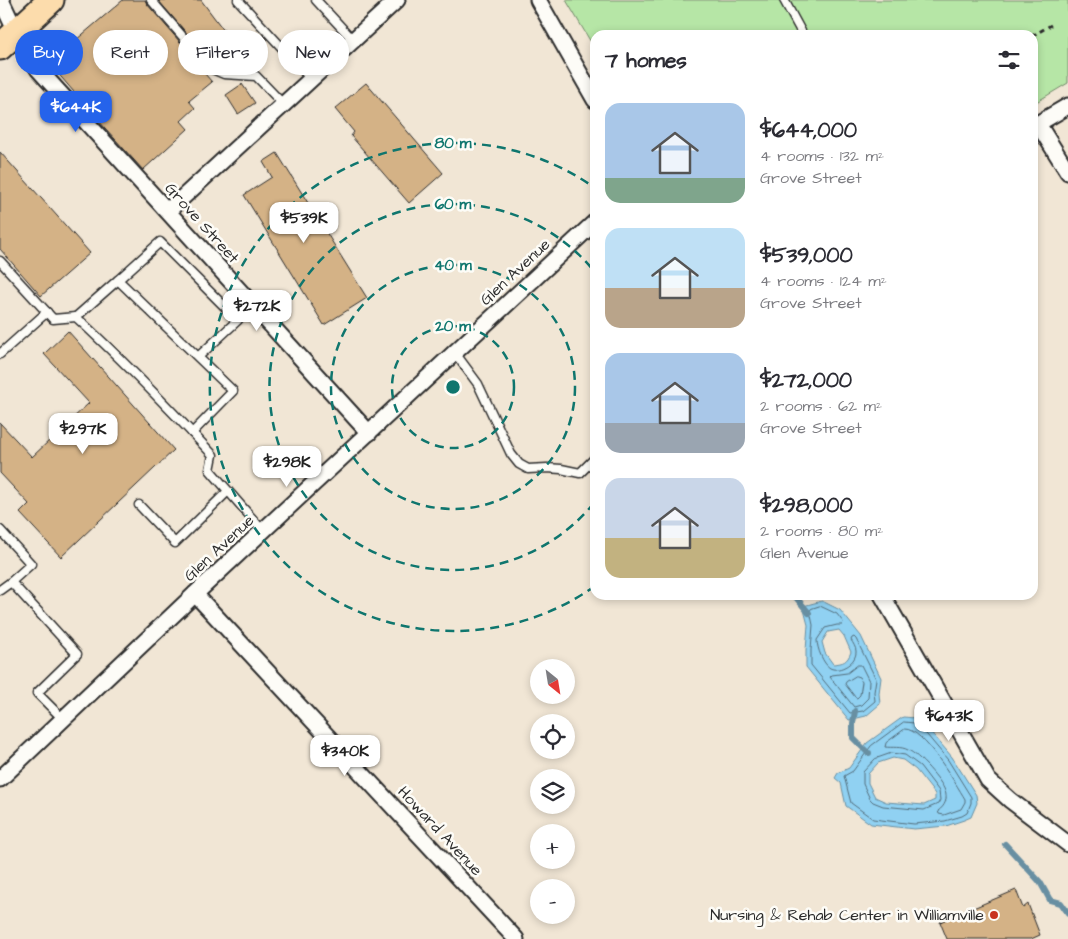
<!DOCTYPE html>
<html lang="en">
<head>
<meta charset="utf-8">
<style>
	:root { --surface:#fff; --page:#f2f2f3; --text:#2b2b33; --muted:#7c7c81; --accent:#2563eb }
	body { margin:0; font-family:"Architects Daughter",sans-serif; background:var(--page); color:var(--text); height:100vh; display:flex; flex-direction:column; font-size:19px; white-space:nowrap }
	* { box-sizing:border-box; margin:0 }
	p { font-size:16px; color:var(--muted) }
	.icon { flex:none; width:28px; height:28px; fill:none; stroke:currentColor; stroke-width:2; stroke-linecap:round; stroke-linejoin:round }
	.map { position:relative; flex:1; overflow:hidden }
	.panel { position:absolute; left:590px; top:30px; width:448px; height:570px; display:flex; flex-direction:column; background:var(--surface); border-radius:15px; box-shadow:0 2px 8px #0003 }
	.panel>* { flex:none }
	.hud { position:absolute; left:15px; top:30px; width:475px; height:45px; display:flex; gap:10px }
	.needle { width:32px; rotate:150deg }
	.tools { position:absolute; left:530px; top:659px; display:grid; gap:10px }
	.tools a { display:grid; place-items:center; width:45px; height:45px; border-radius:50%; background:var(--surface); box-shadow:0 2px 8px #0003; font-size:25px }
	.price { position:absolute; translate:-50% -42px; padding:0 11px; border-radius:10px; background:#fff; color:#222; font-size:16px; line-height:32px; filter:drop-shadow(0 1px 2px #0008) }
	.price::after { content:''; position:absolute; left:50%; top:30px; width:15px; height:11px; margin-left:-8px; background:inherit; clip-path:polygon(0 0,100% 0,50% 100%) }
	.price.on { background:var(--accent); color:#fff }
	ul { padding:0; list-style:none }
	li { display:flex; align-items:center; gap:15px; height:125px; padding:0 15px }
	li span { display:grid; place-items:center; flex:none; width:140px; height:100px; border-radius:15px; color:#555 }
	li>.icon { margin-inline-start:auto }
	span .icon { width:60px; height:60px; fill:#fffc; stroke-width:1 }
	li b { font-size:21px }
	h2 { display:flex; justify-content:space-between; align-items:center; height:60px; padding:0 15px; font-size:21px }
	.chip { padding:0 18px; border-radius:22px; background:var(--surface); box-shadow:0 2px 8px #0003; font-size:18px; line-height:45px }
	.chip.on { background:var(--accent); color:#fff }
	.map>svg:first-child { display:block }
	.green { fill:#b6e6a6; stroke:#708868 }
	.water { fill:#90d1f2; stroke:#688fa2; fill-rule:evenodd }
	.lines { fill:none; stroke-linecap:round; stroke-linejoin:round }
	.shore { stroke:#536d7b; stroke-width:1 }
	.stream { stroke:#688fa2; stroke-width:6 }
	.building { fill:#d4b286; stroke:#2b2b2b }
	.lane-casing { stroke:#2b2b2b; stroke-width:11 }
	.street-casing { stroke:#2b2b2b; stroke-width:19 }
	.primary-casing { stroke:#2b2b2b; stroke-width:29 }
	.path { stroke:#2b2b2b; stroke-width:3; stroke-dasharray:5 4; stroke-linecap:butt }
	.lane { stroke:#fdfcf7; stroke-width:8 }
	.street { stroke:#fdfcf7; stroke-width:15 }
	.primary { stroke:#fcdcac; stroke-width:25 }
	.ring { fill:none; stroke:#0f766e; stroke-width:2.5; stroke-dasharray:9 6 }
	.poi-dot { fill:#c8321e; stroke:#fdfcf7; stroke-width:2 }
	.labels { text-anchor:middle; dominant-baseline:central; stroke-width:5; stroke-linejoin:round; paint-order:stroke }
	.street-label { font-size:16px; fill:#2b2b2b; stroke:#fdfcf7 }
	.poi-label { font-size:16px; fill:#2b2b2b; stroke:#fdfcf7; text-anchor:end }
	.centre { fill:#0f766e; stroke:#fdfcf7; stroke-width:2.5 }
	.ring-label { font-size:15px; text-anchor:middle; font-weight:bold; fill:#0f766e; stroke:#fdfcf7; stroke-width:5; stroke-linejoin:round; paint-order:stroke }
</style>
</head>
<body>
<div class="map">
<svg width="1068" height="939" viewBox="0 0 1068 939">
	<rect width="100%" height="100%" fill="#f1e6d5"/>
	<filter id="ink" filterUnits="userSpaceOnUse"><feTurbulence type="fractalNoise" baseFrequency=".02" numOctaves="2"/><feDisplacementMap in="SourceGraphic" scale="10" xChannelSelector="R" yChannelSelector="G"/><feConvolveMatrix kernelMatrix="1 2 1 2 8 2 1 2 1" color-interpolation-filters="sRGB"/></filter>
	<g filter="url(#ink)">
		<!-- green -->
		<polygon class="green" points="566,0 1068,0 1068,83 1033,104 1032,35 595,35 595,49"/>
		<!-- water -->
		<g class="water">
			<path d="M822,601L840,610L861,636L881,678L879,693L880,704L866,716L849,720L806,667V650L808,625L803,606ZM839,630L844,636L851,652C847,662 844,663 833,664L825,653L822,642L828,632Z"/>
			<path d="M903,717L916,718L930,731L952,757L976,795L977,803L971,817L964,820L946,826L914,829L871,824L846,806L841,783L835,778L838,773L849,768L867,743ZM893,758L903,760L916,770L935,794V800L924,805L886,802L875,797L868,783V774L878,763Z"/>
		</g>
		<g class="lines">
			<!-- shore -->
			<g class="shore">
				<path d="M820,606L837,614L843,622L842,625H837L825,628L817,640C817,648 823,664 830,668C840,673 857,662 856,651C856,648 853,643 851,640L852,638L854,637L856,639L876,679L874,692L875,701L863,711L850,713L811,665V650L813,625L810,611L811,609Z"/>
				<polygon points="858,665 861,665 869,681 868,698 861,705 854,707 830,677 832,675 847,673"/>
				<polygon points="856,676 859,677 862,682 860,695 857,698 855,697 845,684 846,682"/>
				<polygon points="904,722 914,723 927,735 948,760 971,797 971,803 967,813 962,816 945,821 914,824 873,819 851,803 844,776 853,771 871,746"/>
				<path d="M905,729C923,728 956,784 965,799V802L961,809L944,815L939,814L938,811C945,806 948,799 945,791C942,781 918,754 908,750C901,746 892,748 885,747L886,743Z"/>
				<polygon points="892,753 905,755 920,766 939,791 940,800 938,804 924,810 883,806 873,802 870,799 863,784 863,772 875,759"/>
			</g>
			<!-- stream -->
			<g class="stream">
				<polyline points="794,595 809,613"/>
				<polyline points="855,711 853,723 853,738 868,753 869,753"/>
				<polyline points="1005,844 1040,882 1050,900 1061,903 1068,913"/>
			</g>
		</g>
		<!-- building -->
		<g class="building">
			<polygon points="123,0 145,0 147,4 200,65 198,66 212,82 189,101 195,108 181,121 188,129 143,170 105,128 49,63"/>
			<polygon points="158,0 201,0 231,40 208,58"/>
			<polygon points="366,83 443,173 409,203 351,136 354,132 335,109"/>
			<polygon points="242,84 255,103 238,114 226,95"/>
			<polygon points="0,152 90,253 41,296 0,249"/>
			<polygon points="277,153 367,298 324,325 244,195 272,177 263,162"/>
			<polygon points="68,331 174,450 61,557 20,513 29,504 0,473 0,423 32,457 89,403 44,354"/>
			<polygon points="1016,890 1023,908 1028,904 1040,935 1031,939 947,939 940,922"/>
		</g>
		<g class="lines">
			<defs>
				<g id="lane">
					<polyline points="151,0 210,68 224,74 256,76 283,104"/>
					<polyline points="238,0 311,79"/>
					<polyline points="316,0 353,40"/>
					<polyline points="784,0 803,35"/>
					<path d="M0,261L53,319L76,317C124,361 169,408 213,455L210,470L263,531"/>
					<polyline points="76,317 118,280"/>
					<polyline points="455,353 478,384 511,454 519,464 528,469 547,468 561,469 580,473 595,458"/>
					<polyline points="0,354 47,312"/>
					<polyline points="192,433 233,391 118,280 160,242 238,320 198,357"/>
					<polyline points="139,505 175,543 228,491"/>
					<polyline points="0,530 31,564 11,582 77,654 37,693 63,719"/>
					<polyline points="0,590 11,582"/>
				</g>
				<g id="street">
					<polyline points="1,0 16,32 38,69 369,433"/>
					<polyline points="538,0 595,100"/>
					<polyline points="1038,124 1068,172"/>
					<polyline points="1032,127 1068,106"/>
					<polyline points="168,211 397,0"/>
					<polyline points="195,594 516,939"/>
					<polyline points="882,595 988,780 1010,800 1068,844"/>
					<polyline points="0,779 195,594 595,222"/>
				</g>
				<polyline id="primary" points="0,47 51,0"/>
			</defs>
			<!-- lane casing -->
			<use href="#lane" class="lane-casing"/>
			<!-- street casing -->
			<use href="#street" class="street-casing"/>
			<!-- primary casing -->
			<use href="#primary" class="primary-casing"/>
			<!-- path -->
			<polyline class="path" points="1032,36 1051,25"/>
			<!-- lane -->
			<use href="#lane" class="lane"/>
			<!-- street -->
			<use href="#street" class="street"/>
			<!-- primary -->
			<use href="#primary" class="primary"/>
		</g>
	</g>
	<!-- distance rings -->
	<g class="ring">
		<circle cx="453" cy="387" r="61"/>
		<circle cx="453" cy="387" r="122"/>
		<path d="M594 503A183 183 0 1 1 594 271"/>
		<path d="M595 586A244 244 0 1 1 595 188"/>
	</g>
	<!-- markers -->
	<circle class="poi-dot" cx="994" cy="915" r="5"/>
	<g class="labels">
		<!-- street labels -->
		<g class="street-label">
			<text transform="translate(202 223) rotate(48)">Grove Street</text>
			<text transform="translate(515 272) rotate(-43)">Glen Avenue</text>
			<text transform="translate(219 548) rotate(-43)">Glen Avenue</text>
			<text transform="translate(440 831) rotate(47)">Howard Avenue</text>
		</g>
		<!-- poi labels -->
		<g class="poi-label">
			<text x="984" y="915">Nursing &amp; Rehab Center in Williamville</text>
		</g>
	</g>
	<circle cx="453" cy="387" r="8" class="centre"/>
	<g class="ring-label">
		<text x="453" y="148">80 m</text>
		<text x="453" y="209">60 m</text>
		<text x="453" y="270">40 m</text>
		<text x="453" y="331">20 m</text>
	</g>
</svg>
<div class="tools">
<a><svg class="needle" viewBox="-14 -14 28 28"><path d="M0-13l5 13h-10z" fill="#e53935"/><path d="M0 13l5-13h-10z" fill="#7c7c81"/></svg></a>
<a><svg class="icon" aria-label="locate" viewBox="0 0 24 24"><circle cx="12" cy="12" r="6"/><path d="M12 2v4M12 18v4M2 12h4M18 12h4"/></svg></a>
<a><svg class="icon" aria-label="layers" viewBox="0 0 24 24"><path d="M12 4l9 5-9 5-9-5zM3 14l9 5 9-5"/></svg></a>
<a>+</a>
<a>−</a>
</div>
<b class="price on" style="left:76px;top:133px">$644K</b>
<b class="price" style="left:304px;top:244px">$539K</b>
<b class="price" style="left:257px;top:332px">$272K</b>
<b class="price" style="left:83px;top:455px">$297K</b>
<b class="price" style="left:287px;top:488px">$298K</b>
<b class="price" style="left:949px;top:742px">$643K</b>
<b class="price" style="left:345px;top:777px">$340K</b>
<div class="hud">
<a class="chip on">Buy</a>
<a class="chip">Rent</a>
<a class="chip">Filters</a>
<a class="chip">New</a>
</div>
<section class="panel">
<h2>7 homes<svg class="icon" aria-label="filters" viewBox="0 0 24 24"><path d="M4 7h16M4 17h16"/><circle cx="9" cy="7" r="2"/><circle cx="15" cy="17" r="2"/></svg></h2>
<ul>
<li><span style="background:linear-gradient(#a9c7e8 75%,#7fa58c 0)"><svg class="icon" aria-label="home" viewBox="0 0 24 24"><path d="M3 11l9-7 9 7M6 9v11h12V9"/></svg></span><div><b>$644,000</b><p>4 rooms · 132 m²</p><p>Grove Street</p></div></li>
<li><span style="background:linear-gradient(#bfe0f5 60%,#b9a48a 0)"><svg class="icon" aria-label="home" viewBox="0 0 24 24"><path d="M3 11l9-7 9 7M6 9v11h12V9"/></svg></span><div><b>$539,000</b><p>4 rooms · 124 m²</p><p>Grove Street</p></div></li>
<li><span style="background:linear-gradient(#a9c7e8 70%,#9aa5b1 0)"><svg class="icon" aria-label="home" viewBox="0 0 24 24"><path d="M3 11l9-7 9 7M6 9v11h12V9"/></svg></span><div><b>$272,000</b><p>2 rooms · 62 m²</p><p>Grove Street</p></div></li>
<li><span style="background:linear-gradient(#c9d6e8 60%,#c2b280 0)"><svg class="icon" aria-label="home" viewBox="0 0 24 24"><path d="M3 11l9-7 9 7M6 9v11h12V9"/></svg></span><div><b>$298,000</b><p>2 rooms · 80 m²</p><p>Glen Avenue</p></div></li>
</ul>
</section>
</div>
</body>
</html>
